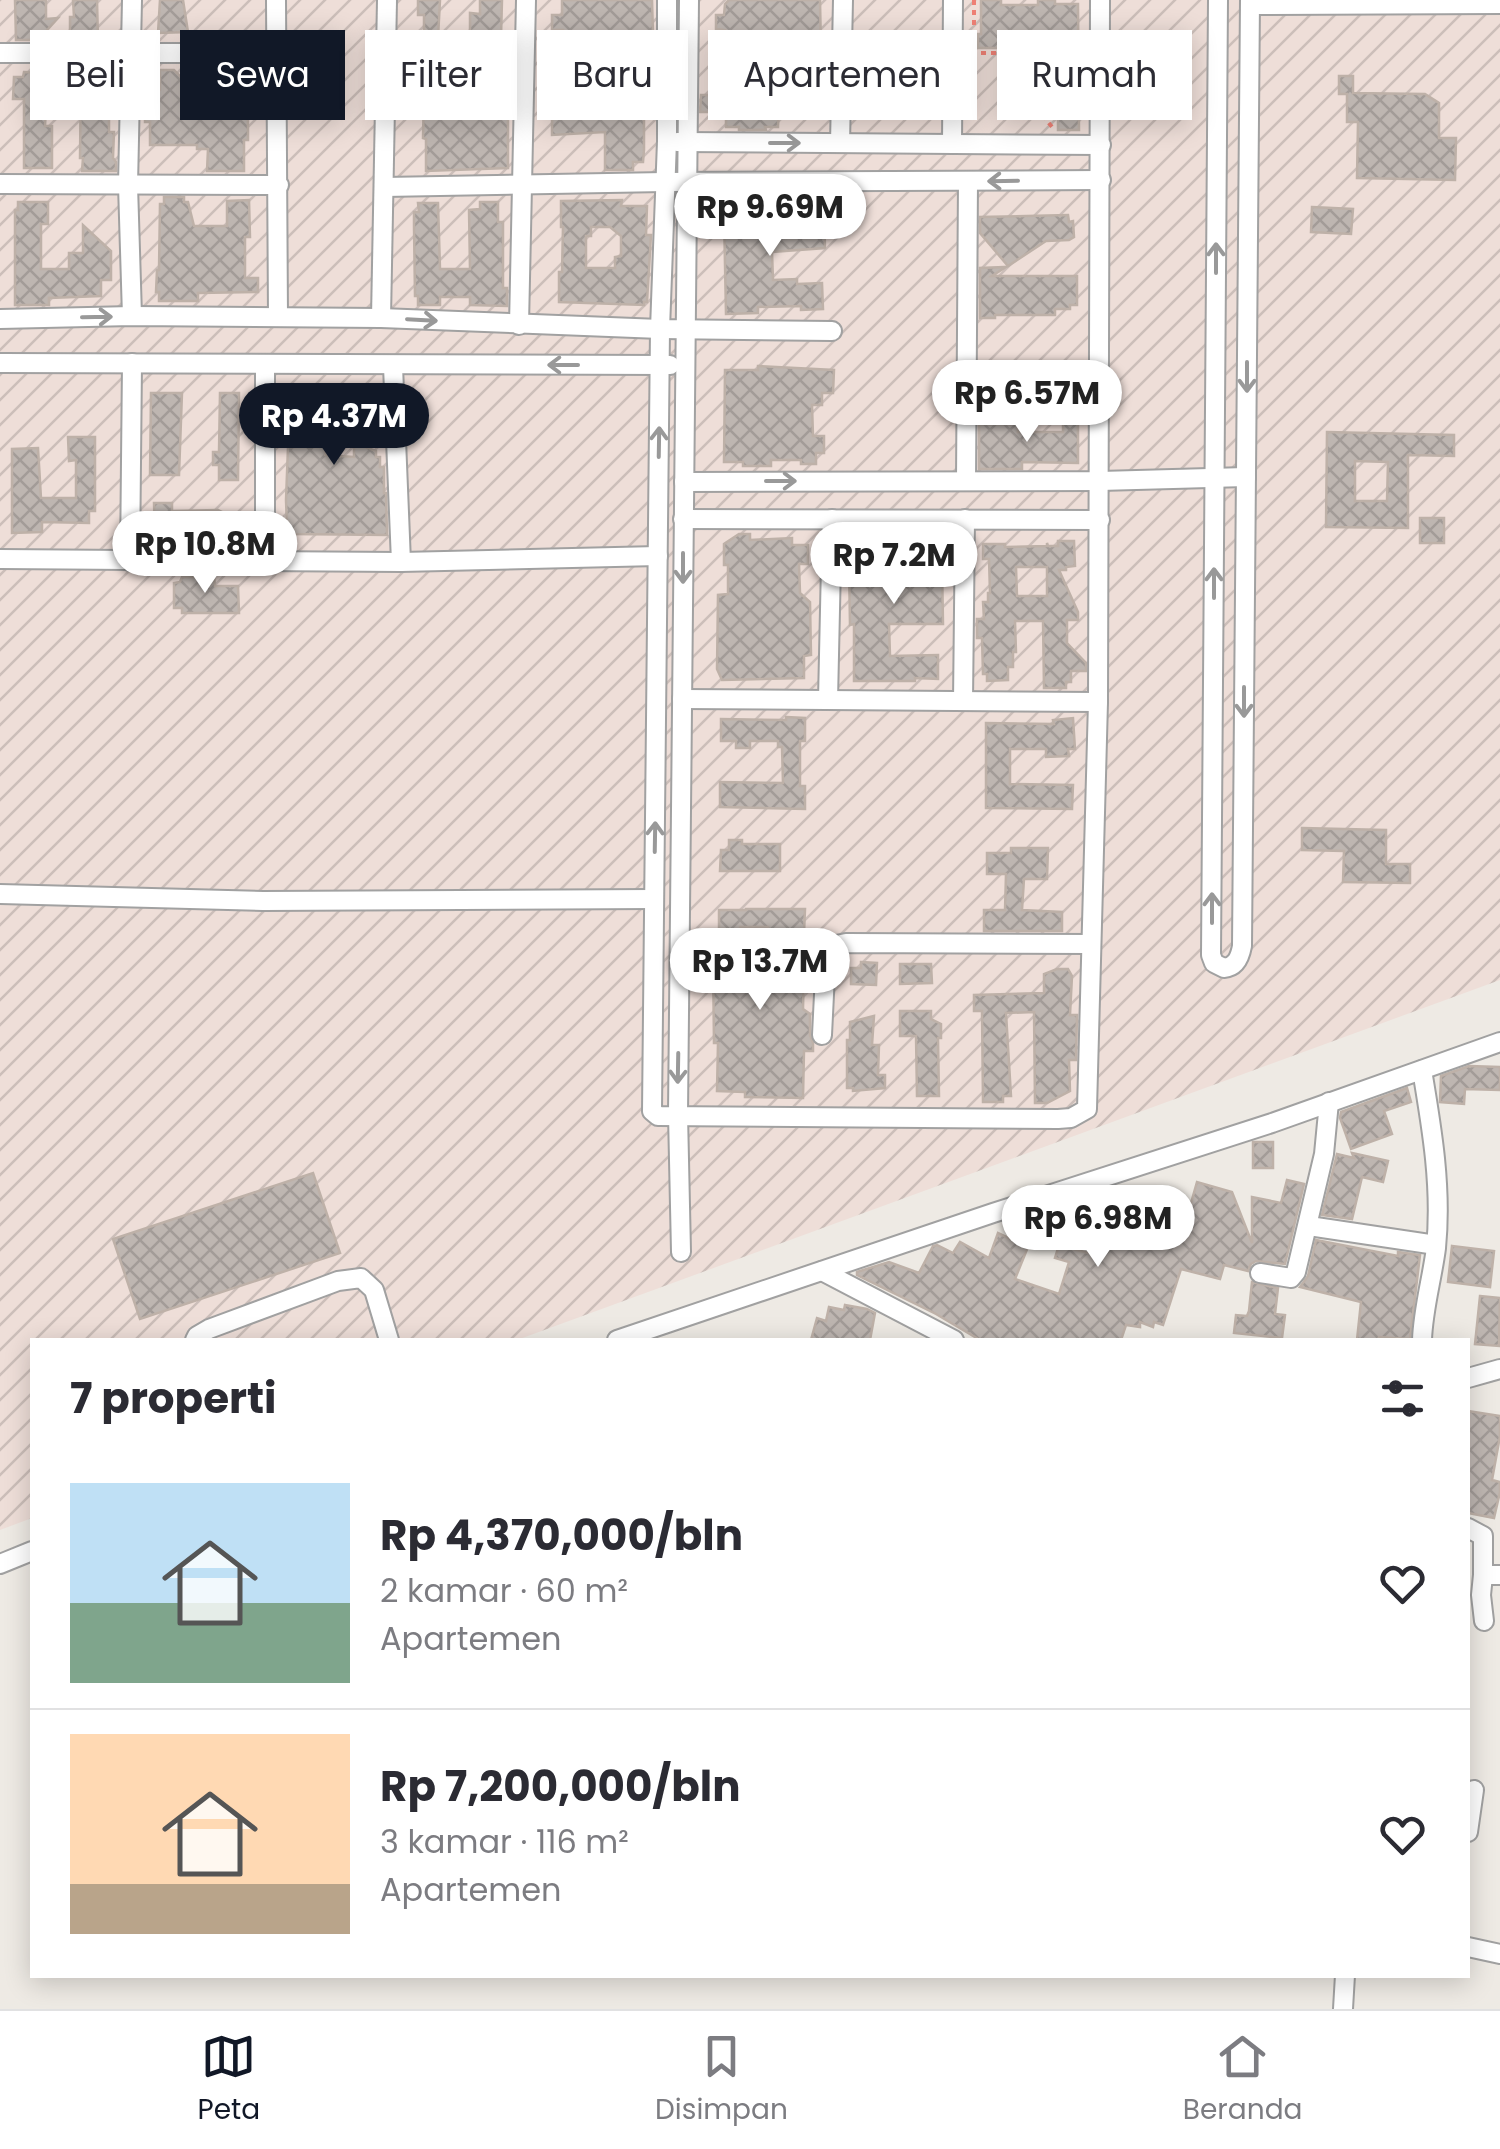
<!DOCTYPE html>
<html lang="id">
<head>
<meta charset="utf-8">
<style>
	:root { --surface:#fff; --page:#f7f7f7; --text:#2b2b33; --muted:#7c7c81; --line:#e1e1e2; --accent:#111827 }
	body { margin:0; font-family:Poppins,sans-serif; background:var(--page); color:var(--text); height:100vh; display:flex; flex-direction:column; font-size:38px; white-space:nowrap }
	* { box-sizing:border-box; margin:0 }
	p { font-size:32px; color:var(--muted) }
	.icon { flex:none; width:55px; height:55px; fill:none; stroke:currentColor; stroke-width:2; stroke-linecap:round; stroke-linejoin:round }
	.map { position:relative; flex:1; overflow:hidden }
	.sheet { position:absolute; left:30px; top:1338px; width:1440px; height:640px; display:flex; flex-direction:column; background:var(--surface); border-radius:0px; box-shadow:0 5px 25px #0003 }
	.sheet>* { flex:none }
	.hud { position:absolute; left:30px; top:30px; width:1440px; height:90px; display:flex; gap:20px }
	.price { position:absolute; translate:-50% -85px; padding:0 22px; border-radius:35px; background:#fff; color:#222; font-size:32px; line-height:65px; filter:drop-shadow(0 2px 5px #0008) }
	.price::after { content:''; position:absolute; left:50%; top:60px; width:30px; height:22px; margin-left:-15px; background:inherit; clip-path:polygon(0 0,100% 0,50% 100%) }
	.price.active { background:var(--accent); color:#fff }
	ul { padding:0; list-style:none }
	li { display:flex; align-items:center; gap:30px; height:250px; padding:0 40px }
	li+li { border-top:2px solid var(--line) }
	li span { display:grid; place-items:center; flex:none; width:280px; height:200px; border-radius:0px; color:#555 }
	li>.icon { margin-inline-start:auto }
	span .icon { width:120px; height:120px; fill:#fffc; stroke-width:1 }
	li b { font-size:42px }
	h2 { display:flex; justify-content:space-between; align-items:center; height:120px; padding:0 40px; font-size:42px }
	.chip { padding:0 35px; border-radius:0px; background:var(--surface); box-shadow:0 5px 25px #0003; font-size:35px; line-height:90px }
	.chip.active { background:var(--accent); color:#fff }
	.tabs { display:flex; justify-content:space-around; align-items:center; height:140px; border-top:2px solid var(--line); background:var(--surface); font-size:28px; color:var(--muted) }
	.tabs a { display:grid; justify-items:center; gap:5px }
	.tabs .active { color:var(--accent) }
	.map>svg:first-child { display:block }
	.military { fill:url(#military-furrows) }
	.building { fill:url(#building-cross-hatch); stroke:#beb1a8; stroke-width:2.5; fill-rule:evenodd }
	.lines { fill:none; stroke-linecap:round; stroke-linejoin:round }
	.minor-casing { stroke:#a1a1a1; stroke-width:22 }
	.path { stroke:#ee8075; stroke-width:4; stroke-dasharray:5 5; stroke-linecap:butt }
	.minor { stroke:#fff; stroke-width:18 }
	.oneway { stroke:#999 }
</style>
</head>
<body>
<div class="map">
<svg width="1500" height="2009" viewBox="0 0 1500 2009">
	<defs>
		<pattern id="military-furrows" width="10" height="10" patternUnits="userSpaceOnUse" patternTransform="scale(2.5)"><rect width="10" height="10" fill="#eeded8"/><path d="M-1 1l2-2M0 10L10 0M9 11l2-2" fill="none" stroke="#ccbeb9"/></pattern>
		<pattern id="building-cross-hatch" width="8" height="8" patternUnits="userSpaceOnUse" patternTransform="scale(2.5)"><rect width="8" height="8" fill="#beb6b1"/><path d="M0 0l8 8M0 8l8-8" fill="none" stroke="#a39c98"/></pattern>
	</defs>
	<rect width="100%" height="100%" fill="#eeeae4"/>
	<!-- military -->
	<polygon class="military" points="0,0 1500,0 1500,980 517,1340 32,1340 32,1518 0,1530"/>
	<!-- building -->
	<g class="building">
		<polygon points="15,0 46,0 46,19 58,18 38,40 16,40"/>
		<polygon points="73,0 97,0 98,40 70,40 70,17 74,17"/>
		<polygon points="160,0 183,0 188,32 158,33"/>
		<polygon points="418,0 440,0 438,38 424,39 424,15 418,15"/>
		<polygon points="480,0 502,0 501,37 470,36 470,13 480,14"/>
		<polygon points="562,0 652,0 653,34 595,35 595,38 584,38 584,73 588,73 588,75 644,74 644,150 643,162 633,162 633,170 605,170 605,132 552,135 552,69 563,69 563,30 552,30 552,15 562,15"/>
		<path d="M729,0H820L821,49H816L817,104H779L778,127H765L766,130H739V127H726V117H715V112H700L701,95H714V82H727L725,30L716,29V15H724L725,4ZM783,33L799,34V90L765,91V73H753V35Z"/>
		<polygon points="981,0 1001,0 1001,5 1038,5 1038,0 1055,0 1055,4 1078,4 1079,130 1058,130 1058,112 1046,112 1043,48 978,48 978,34 981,34"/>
		<polygon points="160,70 174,70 181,77 182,97 248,97 248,140 244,140 244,171 207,171 208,149 197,149 197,145 150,145 150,122 145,122 145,107 154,106 150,94 160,90"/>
		<polygon points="81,71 106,71 106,81 115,92 115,104 109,104 109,132 114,132 113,158 116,162 116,171 82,171 83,158 80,158"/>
		<polygon points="420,71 460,71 460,97 490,97 490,71 512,71 511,97 508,97 508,168 426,171 426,139 423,138 424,91 420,91"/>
		<polygon points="24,72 48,73 45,126 52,126 52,168 24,168 24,99 13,99 14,77 23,77"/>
		<polygon points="1339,76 1353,76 1353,93 1425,94 1439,103 1439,138 1456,138 1455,180 1357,178 1358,122 1347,122 1347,94 1339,94"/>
		<polygon points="164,197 184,197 184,202 188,202 194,226 227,226 227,201 249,200 250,237 245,237 245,278 258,278 258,292 198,293 198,301 159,301 159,292 156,292 157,270 159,270 160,204 164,204"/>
		<path d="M622,200L621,206H647L646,235H651L647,302H644V305L559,302V272H562L563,227H561V201ZM591,227H610L621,236V256L615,257V268H586V236H591Z"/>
		<polygon points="18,202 48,202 48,224 41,224 41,269 69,269 69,253 83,253 83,225 111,251 111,280 101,280 101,296 49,298 49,305 15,305 15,210 18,210"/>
		<polygon points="480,202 498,202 498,222 503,222 503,288 507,288 507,306 470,305 470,297 440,297 440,305 418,305 418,296 415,296 414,227 414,212 419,212 418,203 438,203 440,269 470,269 469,210 480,209"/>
		<polygon points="802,206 824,206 825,248 772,252 773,280 797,279 797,284 822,283 823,309 801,310 801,306 758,307 758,313 726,314 724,215 803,212"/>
		<polygon points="1312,207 1353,209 1351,234 1311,232"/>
		<polygon points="1068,215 1069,222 1073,221 1074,237 1069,240 1046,241 1008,266 980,233 980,217"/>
		<polygon points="1006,267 992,276 1077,276 1077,305 1070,305 1070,309 1055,309 1055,315 995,315 995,318 980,318 980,268"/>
		<polygon points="1050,362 1050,366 1072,365 1073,402 1025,403 1025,394 989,396 979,401 979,370 1012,370 1012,363"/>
		<polygon points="758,366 834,370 833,393 822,393 822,405 812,405 813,436 824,436 824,453 816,453 816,464 801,464 801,460 771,460 771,466 743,466 743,462 724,462 725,370 758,370"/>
		<polygon points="151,393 182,393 179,475 150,475"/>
		<polygon points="220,393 239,393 238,480 219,480 219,465 213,465 213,452 219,452"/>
		<path d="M293,393H369L375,399L376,419L356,443L376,451V457H380V467H384V493H386L387,535L291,534V528H287L286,500L288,447H294ZM326,429H354V457L325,455Z"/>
		<polygon points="1063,412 1078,412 1078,463 1022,462 1022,469 979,469 979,424 1018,424 1018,432 1063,432"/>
		<path d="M1327,432L1454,435V456L1408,455V528L1326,527ZM1355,461L1388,462L1387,501H1355Z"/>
		<polygon points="68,437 95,437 95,511 89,511 89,523 42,522 42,532 12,533 12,449 38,448 41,498 76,498 76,460 69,461"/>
		<polygon points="154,503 172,503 172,511 218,510 242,522 242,536 155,538"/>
		<rect x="1420" y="518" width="24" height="25"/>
		<polygon points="739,534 750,534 750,540 792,538 792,545 808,545 808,564 799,564 800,593 810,602 811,655 804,656 804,678 722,680 717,669 718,595 728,594 728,565 724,565 724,544"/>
		<path d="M1058,541H1074L1075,566L1066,567V570H1059L1078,612V620H1067V643L1086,663V671H1071V682H1066V688H1044L1043,621H1015L1016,652H1013V667H1008V680L987,681V674H983L982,638H977V619H984L983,602H988V593H990L989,559H983V544H1005V547L1047,546V543L1048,546H1058ZM1016,567H1047V596H1017Z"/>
		<polygon points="857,543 876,543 876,547 937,544 951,562 942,562 943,624 889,624 890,656 938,655 938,679 915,678 915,681 854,681 854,624 850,625 849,565 852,565 852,550 858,550"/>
		<polygon points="182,577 214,577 215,586 238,586 239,613 182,613 182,608 174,608 174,583 180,582"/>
		<polygon points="786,717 805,718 805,741 800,741 800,786 805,786 805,809 720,807 720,782 783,783 782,747 778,747 778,741 750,741 750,748 736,748 736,741 721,741 721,719 786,720"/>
		<polygon points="1073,718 1075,749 1068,749 1069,756 1046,757 1046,749 1010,749 1010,784 1073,785 1072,809 986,808 986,723 1054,724 1053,720"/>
		<polygon points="1302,828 1386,830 1386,864 1410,864 1410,883 1343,882 1344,851 1302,850"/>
		<polygon points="729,840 742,840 742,844 780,844 780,871 720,871 721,850 729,850"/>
		<polygon points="1011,848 1048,848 1047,879 1024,879 1022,910 1062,912 1062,931 984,931 984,910 1005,910 1006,874 987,874 987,853 1011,853"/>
		<polygon points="746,909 805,909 804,934 768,934 768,927 740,927 739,961 745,961 745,968 804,966 803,1009 810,1014 810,1035 813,1043 813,1051 804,1051 803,1098 745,1097 745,1092 717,1091 718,1043 714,1043 713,962 724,962 724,929 719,929 719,910 746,910"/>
		<polygon points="861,962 877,963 876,985 851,984 851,968 861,968"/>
		<polygon points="900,964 931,964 932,983 900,984"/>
		<polygon points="1057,969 1068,969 1072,976 1070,1015 1077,1015 1076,1060 1069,1060 1070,1091 1047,1103 1035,1103 1034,1012 1006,1013 1011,1096 1003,1096 1003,1102 983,1102 982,1011 974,1011 974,995 1044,993 1044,974"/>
		<polygon points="900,1011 931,1011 931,1019 941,1024 941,1038 938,1038 939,1096 917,1096 916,1036 900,1036"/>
		<polygon points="874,1016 872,1045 879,1045 878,1075 885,1075 885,1088 853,1091 853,1088 847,1088 847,1040 850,1040 850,1022"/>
		<polygon points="1469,1066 1500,1067 1500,1090 1465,1089 1464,1104 1440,1102 1441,1076"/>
		<polygon points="1407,1088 1411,1102 1384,1111 1392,1134 1351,1149 1340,1118 1341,1112"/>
		<rect x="1253" y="1142" width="20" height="26"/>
		<polygon points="1352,1153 1388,1161 1383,1182 1362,1177 1352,1219 1322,1215 1337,1154 1354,1158"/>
		<polygon points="313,1173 340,1253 140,1319 113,1239"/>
		<polygon points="1287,1180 1304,1184 1285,1264 1256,1261 1251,1264 1248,1271 1224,1265 1220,1279 1181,1269 1163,1325 1154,1322 1153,1327 1140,1322 1140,1327 1126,1325 1121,1340 980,1340 936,1314 857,1275 857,1272 889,1262 919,1273 933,1246 937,1245 953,1253 960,1242 989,1258 998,1233 1028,1247 1015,1279 1059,1294 1069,1262 1055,1258 1059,1245 1103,1257 1104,1219 1119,1219 1119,1208 1149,1208 1149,1201 1191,1203 1197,1182 1232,1192 1252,1243 1252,1197 1281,1203"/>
		<polygon points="1316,1240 1398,1256 1398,1252 1420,1255 1410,1339 1379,1337 1378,1340 1357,1340 1361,1302 1300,1287 1308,1276"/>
		<polygon points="1452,1246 1494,1251 1490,1287 1448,1282"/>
		<polygon points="1252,1282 1278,1288 1275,1314 1285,1315 1282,1338 1234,1333 1236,1315 1247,1316 1249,1311"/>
		<polygon points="1480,1296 1500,1298 1499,1346 1475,1344"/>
		<polygon points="845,1305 867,1309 875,1313 870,1340 811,1340 817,1318 826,1321 829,1307 844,1310"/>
		<polygon points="1468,1411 1500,1416 1500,1436 1492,1480 1500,1482 1500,1492 1494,1518 1468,1513"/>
	</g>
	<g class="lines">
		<defs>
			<g id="minor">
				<polyline points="276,0 278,317"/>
				<polyline points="667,0 667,141 660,329 652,1111 658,1116 1058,1119 1071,1118 1087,1109 1098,702 1100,0"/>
				<path d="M1218,0L1211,955L1214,963L1224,968C1236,967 1240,957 1242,946L1250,0"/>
				<polyline points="1250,5 1500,4"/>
				<polyline points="0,53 278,53"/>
				<polyline points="677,142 1101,145"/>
				<polyline points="840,143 843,0"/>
				<polyline points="952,144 953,0"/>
				<polyline points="0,184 279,185"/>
				<polyline points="384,187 665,182 1101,180"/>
				<polyline points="132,316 128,185 132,0"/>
				<polyline points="381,318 387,0"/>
				<polyline points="0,319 132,316 381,318 660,329 832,331"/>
				<polyline points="519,325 526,0"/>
				<polyline points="0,363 670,365"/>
				<polyline points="265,364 265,561"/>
				<polyline points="393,366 401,562"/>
				<polyline points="966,481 968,181"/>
				<polyline points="684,482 1100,481 1246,477"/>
				<polyline points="683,519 1100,520"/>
				<polyline points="0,559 401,562 658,556"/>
				<polyline points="130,561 132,363"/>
				<polyline points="682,699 1098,702"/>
				<polyline points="828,700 832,519"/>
				<polyline points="963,701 965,519"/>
				<polyline points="0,894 263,901 654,899"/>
				<polyline points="822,1035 826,954 832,946 846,943 1091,944"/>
				<polyline points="1309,1226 1436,1245"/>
				<polyline points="681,1252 678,1114 689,0"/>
				<polyline points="822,1271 954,1340"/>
				<polyline points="1260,1273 1291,1278 1296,1272 1324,1154 1329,1102"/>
				<polyline points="195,1340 197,1336 209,1329 338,1281 361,1278 374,1290 389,1340"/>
				<polyline points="617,1340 993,1213 1272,1123 1500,1042"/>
				<path d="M1422,1340C1423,1309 1432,1279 1436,1248C1442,1188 1432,1129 1422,1070"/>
				<polyline points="1468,1378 1500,1369"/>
				<polyline points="1468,1528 1483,1536 1483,1575"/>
				<polyline points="0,1564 32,1551"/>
				<polyline points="1484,1621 1481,1595 1483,1575 1500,1575"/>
				<polyline points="1468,1832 1474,1790"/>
				<polyline points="1468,1947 1500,1954"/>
				<polyline points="1343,2009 1345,1975"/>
			</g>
		</defs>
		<!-- minor casing -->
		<use href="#minor" class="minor-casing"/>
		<!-- path -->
		<polyline class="path" points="974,0 974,53 1037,53 1037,108 1052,127"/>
		<!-- minor -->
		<use href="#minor" class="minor"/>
	</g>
	<!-- one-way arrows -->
	<defs><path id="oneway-shaft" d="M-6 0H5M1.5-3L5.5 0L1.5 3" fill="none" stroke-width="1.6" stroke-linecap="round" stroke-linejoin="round" transform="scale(2.5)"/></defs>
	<g class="oneway">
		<use href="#oneway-shaft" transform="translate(785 143)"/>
		<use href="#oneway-shaft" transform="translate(1003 181) rotate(179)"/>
		<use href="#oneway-shaft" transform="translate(1216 258) rotate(-90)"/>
		<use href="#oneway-shaft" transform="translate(97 317) rotate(-1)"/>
		<use href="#oneway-shaft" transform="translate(422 320) rotate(3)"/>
		<use href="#oneway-shaft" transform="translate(563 365) rotate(180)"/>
		<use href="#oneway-shaft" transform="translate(1247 377) rotate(90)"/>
		<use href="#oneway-shaft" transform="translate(659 442) rotate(-89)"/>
		<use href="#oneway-shaft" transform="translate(781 481)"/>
		<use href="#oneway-shaft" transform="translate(683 568) rotate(90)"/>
		<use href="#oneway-shaft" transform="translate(1214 583) rotate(-90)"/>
		<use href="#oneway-shaft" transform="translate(1244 702) rotate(90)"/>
		<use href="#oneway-shaft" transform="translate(655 837) rotate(-89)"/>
		<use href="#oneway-shaft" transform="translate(1212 908) rotate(-90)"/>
		<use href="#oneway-shaft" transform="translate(678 1068) rotate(91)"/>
	</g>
</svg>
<b class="price" style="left:770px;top:259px">Rp 9.69M</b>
<b class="price" style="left:1027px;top:445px">Rp 6.57M</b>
<b class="price active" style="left:334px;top:468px">Rp 4.37M</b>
<b class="price" style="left:205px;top:596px">Rp 10.8M</b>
<b class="price" style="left:894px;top:607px">Rp 7.2M</b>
<b class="price" style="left:760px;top:1013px">Rp 13.7M</b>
<b class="price" style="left:1098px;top:1270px">Rp 6.98M</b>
<div class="hud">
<a class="chip">Beli</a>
<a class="chip active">Sewa</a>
<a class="chip">Filter</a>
<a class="chip">Baru</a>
<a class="chip">Apartemen</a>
<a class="chip">Rumah</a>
</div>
<section class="sheet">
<h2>7 properti<svg class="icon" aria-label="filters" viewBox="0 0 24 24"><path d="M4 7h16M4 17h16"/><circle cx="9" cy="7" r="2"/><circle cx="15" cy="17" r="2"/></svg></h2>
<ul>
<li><span style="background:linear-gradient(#bfe0f5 60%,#7fa58c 0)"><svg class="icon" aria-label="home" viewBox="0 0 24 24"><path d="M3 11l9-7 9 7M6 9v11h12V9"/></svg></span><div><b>Rp 4,370,000/bln</b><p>2 kamar · 60 m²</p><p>Apartemen</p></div><svg class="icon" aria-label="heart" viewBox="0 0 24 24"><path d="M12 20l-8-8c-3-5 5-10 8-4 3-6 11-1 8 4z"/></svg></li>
<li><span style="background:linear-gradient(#ffd9b3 75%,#b9a48a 0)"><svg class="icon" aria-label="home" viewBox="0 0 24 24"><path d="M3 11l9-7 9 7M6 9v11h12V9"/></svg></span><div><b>Rp 7,200,000/bln</b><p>3 kamar · 116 m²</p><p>Apartemen</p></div><svg class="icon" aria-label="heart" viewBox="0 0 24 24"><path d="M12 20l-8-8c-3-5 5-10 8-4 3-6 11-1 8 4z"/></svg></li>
</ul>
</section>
</div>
<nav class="tabs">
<a class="active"><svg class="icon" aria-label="map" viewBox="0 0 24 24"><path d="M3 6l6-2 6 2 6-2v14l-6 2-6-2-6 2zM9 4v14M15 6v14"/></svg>Peta</a>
<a><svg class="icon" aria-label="saved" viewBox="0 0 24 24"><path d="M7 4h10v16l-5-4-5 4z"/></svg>Disimpan</a>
<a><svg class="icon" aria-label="home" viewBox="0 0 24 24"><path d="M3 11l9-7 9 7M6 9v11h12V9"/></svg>Beranda</a>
</nav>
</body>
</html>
